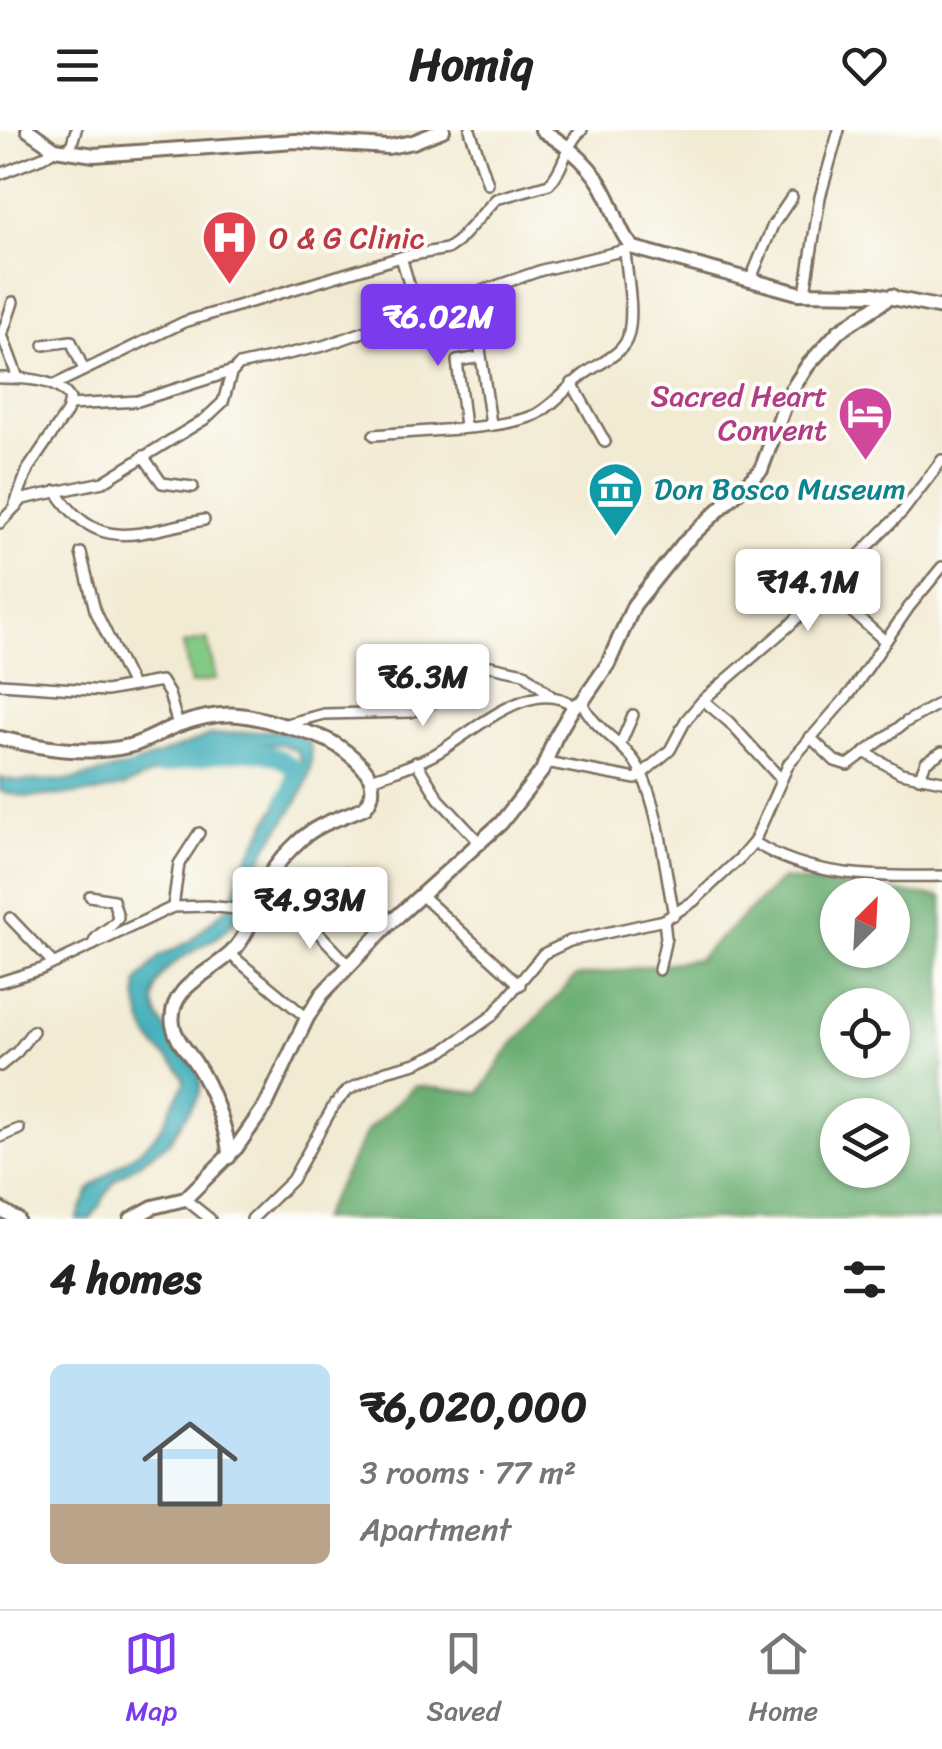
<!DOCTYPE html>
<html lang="en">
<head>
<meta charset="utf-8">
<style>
	:root { --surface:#fff; --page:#f6f6f6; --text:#222; --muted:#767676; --line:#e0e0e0; --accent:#7c3aed }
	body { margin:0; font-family:Sriracha,sans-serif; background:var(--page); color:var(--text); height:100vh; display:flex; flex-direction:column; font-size:38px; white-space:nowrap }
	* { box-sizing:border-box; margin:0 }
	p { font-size:32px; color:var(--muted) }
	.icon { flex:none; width:55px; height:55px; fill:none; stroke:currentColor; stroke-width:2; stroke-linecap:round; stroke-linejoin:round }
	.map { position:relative; height:1089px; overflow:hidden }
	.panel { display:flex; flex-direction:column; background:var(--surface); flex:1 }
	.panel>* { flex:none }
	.needle { width:65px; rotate:24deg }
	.buttons { position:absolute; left:820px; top:748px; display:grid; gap:20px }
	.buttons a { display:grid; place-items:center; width:90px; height:90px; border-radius:50%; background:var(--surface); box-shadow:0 2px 8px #0004; font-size:50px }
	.price { position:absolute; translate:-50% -85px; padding:0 22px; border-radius:10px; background:#fff; color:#222; font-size:32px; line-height:65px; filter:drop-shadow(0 2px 5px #0008) }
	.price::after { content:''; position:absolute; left:50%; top:60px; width:30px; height:22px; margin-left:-15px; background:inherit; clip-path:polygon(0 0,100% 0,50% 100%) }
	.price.current { background:var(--accent); color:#fff }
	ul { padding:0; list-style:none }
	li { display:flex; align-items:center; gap:30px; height:250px; padding:0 50px }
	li+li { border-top:2px solid var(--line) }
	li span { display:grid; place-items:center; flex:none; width:280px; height:200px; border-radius:15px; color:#555 }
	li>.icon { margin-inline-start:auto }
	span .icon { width:120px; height:120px; fill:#fffc; stroke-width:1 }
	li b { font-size:42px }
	h2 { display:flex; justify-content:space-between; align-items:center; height:120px; padding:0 50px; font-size:42px }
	header { display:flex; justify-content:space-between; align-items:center; height:130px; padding:0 50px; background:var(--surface); font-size:45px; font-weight:800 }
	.dock { display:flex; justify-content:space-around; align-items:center; height:140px; border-top:2px solid var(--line); background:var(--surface); font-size:28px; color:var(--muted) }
	.dock a { display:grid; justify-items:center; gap:5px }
	.dock .current { color:var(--accent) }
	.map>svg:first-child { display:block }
	.green { fill:#84ca85; stroke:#607a52; stroke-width:2.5 }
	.forest { fill:#6bae72; stroke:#536c48; stroke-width:2.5; fill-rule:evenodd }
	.water { fill:#3fafb9; stroke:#3d6c6c; stroke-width:2.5 }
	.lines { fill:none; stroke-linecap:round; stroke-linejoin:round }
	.river { stroke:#3fafb9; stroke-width:18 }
	.street-casing { stroke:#7b6e5e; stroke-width:14 }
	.secondary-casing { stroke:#7b6e5e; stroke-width:18 }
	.street { stroke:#fff; stroke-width:9 }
	.secondary { stroke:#fff; stroke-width:12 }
	.labels { text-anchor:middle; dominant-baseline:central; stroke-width:8; stroke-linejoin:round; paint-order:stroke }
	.health-label { font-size:30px; fill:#be3a42; stroke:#fdfcf7; text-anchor:start }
	.hotel-label { font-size:30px; fill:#b23c85; stroke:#fdfcf7; text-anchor:end }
	.culture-label { font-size:30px; fill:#0d838f; stroke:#fdfcf7; text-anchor:start }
</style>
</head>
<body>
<header><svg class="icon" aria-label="menu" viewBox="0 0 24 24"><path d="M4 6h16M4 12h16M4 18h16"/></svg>Homiq<svg class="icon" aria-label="heart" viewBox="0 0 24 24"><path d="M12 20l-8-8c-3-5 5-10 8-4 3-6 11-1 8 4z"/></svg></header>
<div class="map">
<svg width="942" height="1089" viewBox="0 0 942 1089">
	<rect width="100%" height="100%" fill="#fdfcf7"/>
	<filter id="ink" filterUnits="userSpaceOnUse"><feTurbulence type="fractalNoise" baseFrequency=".01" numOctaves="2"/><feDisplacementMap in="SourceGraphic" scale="20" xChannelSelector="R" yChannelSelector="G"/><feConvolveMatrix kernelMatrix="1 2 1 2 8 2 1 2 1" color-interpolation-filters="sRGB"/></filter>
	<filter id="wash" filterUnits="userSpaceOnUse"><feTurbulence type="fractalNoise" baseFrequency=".0048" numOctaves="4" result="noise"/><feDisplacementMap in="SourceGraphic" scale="40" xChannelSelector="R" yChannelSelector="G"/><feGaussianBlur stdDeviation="2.25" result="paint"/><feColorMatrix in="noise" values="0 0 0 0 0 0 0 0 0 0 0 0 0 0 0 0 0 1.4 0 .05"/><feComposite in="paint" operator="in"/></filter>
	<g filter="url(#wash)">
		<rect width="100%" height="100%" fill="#f2ebd4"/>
		<!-- green -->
		<polygon class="green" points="207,509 216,549 191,554 183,514"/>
		<!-- forest -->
		<path class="forest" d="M782,749L942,767V1089H320L368,1000L415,956L480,963L509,919L575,847L698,829ZM838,765H892V820H838ZM838,875H892V930H838ZM838,985H892V1040H838Z"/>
		<!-- water -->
		<path class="water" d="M274,600L298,604L310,614C313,630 311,645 304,659C295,680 278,698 267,718C254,742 250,772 232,794C211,818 167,826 156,857C141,901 212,924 199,965L169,1012L115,1050L91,1089H76L89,1060L97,1053C127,1026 154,1019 170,980C174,969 182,962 185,951C179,933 164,928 154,914C142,899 135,870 138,851L160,826L189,812L228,776L244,735L301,631L297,621L282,614L215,617L125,656L96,663L27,667L0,661V648L20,651L71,650L130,636L211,605Z"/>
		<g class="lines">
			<!-- river -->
			<path class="river" d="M159,636C194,629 270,606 295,641L293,659L286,670"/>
		</g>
	</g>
	<g filter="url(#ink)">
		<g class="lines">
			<defs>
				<g id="street">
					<polyline points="470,0 488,54"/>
					<polyline points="69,22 76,0"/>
					<polyline points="0,44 43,27 55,19"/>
					<polyline points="401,127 417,181"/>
					<polyline points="750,151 773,95 792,67"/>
					<polyline points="805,163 820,67 839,0"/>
					<polyline points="461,167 479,212 491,294"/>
					<polyline points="13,172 2,205 18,248"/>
					<polyline points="44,215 71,211 84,240"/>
					<path d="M0,248C23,248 57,248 70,269L67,282L28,339L15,374"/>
					<polyline points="572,253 605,312"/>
					<path d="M54,255L184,192L401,127L447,119L457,112L496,69L549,54C565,39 565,14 582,0"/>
					<polyline points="70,275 138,271 233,241"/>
					<polyline points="465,296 457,231 481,227"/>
					<path d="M374,305C414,301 501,300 535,285C554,276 570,253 589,241C602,232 624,223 628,206C635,181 627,148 625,121"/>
					<polyline points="143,326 162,353 193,357"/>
					<path d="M56,361C98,426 139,402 204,390"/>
					<polyline points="0,393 23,369 103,352 205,289 223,272 231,244 239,235 323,216 542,140 634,118"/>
					<polyline points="81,423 95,480 132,556"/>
					<polyline points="826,459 885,511"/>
					<polyline points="0,554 106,561 161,551 169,564 178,595"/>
					<polyline points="703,570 729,592 780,648"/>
					<path d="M582,572C594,601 628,614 641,642C660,682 665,741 674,785"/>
					<polyline points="286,594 324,584 411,582 433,572 480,537 491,536 524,543 550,565"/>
					<polyline points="810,607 835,631 848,635 906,592 942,572"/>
					<polyline points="620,615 633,585"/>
					<polyline points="866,623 901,643 942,651"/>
					<polyline points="416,632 439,669 481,714"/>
					<polyline points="546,632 636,649 670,620 686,590 703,570 790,495 903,381 942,330"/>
					<polyline points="919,648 926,632 942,622"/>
					<path d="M371,649C393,641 417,635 437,623C472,603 533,544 574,576"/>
					<path d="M754,712C808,748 880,747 942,746"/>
					<polyline points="345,743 392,792"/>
					<path d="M90,766L113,770L118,787C113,800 96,801 93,815"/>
					<polyline points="422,766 520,855"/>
					<polyline points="173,777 179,734 199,703"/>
					<polyline points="298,781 349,835"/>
					<polyline points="10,788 53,833"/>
					<polyline points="230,824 307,888"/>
					<polyline points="659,840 666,808 664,790"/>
					<polyline points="0,852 42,839 173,777 207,776 256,781"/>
					<polyline points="0,936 17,922 33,901"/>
					<polyline points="0,1007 19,999"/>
					<polyline points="185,1069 210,1089"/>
					<polyline points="252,1089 292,1050 334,975 348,960 386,941 416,933 443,921 492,886 543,824 570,811 664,790 694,771 741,727 754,712 789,633 851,562 909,477 942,437"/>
				</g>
				<g id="secondary">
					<polyline points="28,0 55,19 94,25 295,11 388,17 413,12 443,0"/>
					<path d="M542,0C571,18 594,37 608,68C616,85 620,105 634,118L798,163L873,164L942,178"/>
					<path d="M0,608C41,618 87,626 129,616C146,612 162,601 178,595C220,580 242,582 282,595C317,605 336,609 362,636C374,649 376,664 365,677C342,688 317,693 298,712C283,726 270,741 262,760C253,783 250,803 232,822C211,843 167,857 173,895C176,911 188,921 196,934C210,955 229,1002 229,1027"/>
					<polyline points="0,1079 17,1089"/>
					<polyline points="131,1089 153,1077 185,1069 236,1018 266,975 307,888 322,864 389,794 501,693 542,641 555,608 574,576 582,572 608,534 634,475 683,414 761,340 789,264 808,235 839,201 892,166"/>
				</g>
			</defs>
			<!-- street casing -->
			<use href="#street" class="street-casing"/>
			<!-- secondary casing -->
			<use href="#secondary" class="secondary-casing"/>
			<!-- street -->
			<use href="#street" class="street"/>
			<!-- secondary -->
			<use href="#secondary" class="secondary"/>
		</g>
	</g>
	<!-- icons -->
	<defs>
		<symbol id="hospital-pin" viewBox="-11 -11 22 30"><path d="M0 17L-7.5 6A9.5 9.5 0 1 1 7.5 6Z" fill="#e0444e" stroke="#fdfcf7"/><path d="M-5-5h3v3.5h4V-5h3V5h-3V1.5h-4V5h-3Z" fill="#fff"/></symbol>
		<symbol id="hotel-pin" viewBox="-11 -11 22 30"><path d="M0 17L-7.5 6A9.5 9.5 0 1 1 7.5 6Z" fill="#d1479c" stroke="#fdfcf7"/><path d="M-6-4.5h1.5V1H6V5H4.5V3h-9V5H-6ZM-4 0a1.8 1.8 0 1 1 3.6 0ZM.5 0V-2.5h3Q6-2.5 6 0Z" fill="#fff"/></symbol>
		<symbol id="museum-pin" viewBox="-11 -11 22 30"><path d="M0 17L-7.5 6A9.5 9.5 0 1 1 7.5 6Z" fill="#0f9aa8" stroke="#fdfcf7"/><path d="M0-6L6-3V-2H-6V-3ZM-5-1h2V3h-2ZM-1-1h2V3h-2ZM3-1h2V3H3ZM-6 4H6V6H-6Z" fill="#fff"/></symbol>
	</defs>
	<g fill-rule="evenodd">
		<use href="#hospital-pin" x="198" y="76" width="63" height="86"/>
		<use href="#hotel-pin" x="834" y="252" width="63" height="86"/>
		<use href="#museum-pin" x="584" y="328" width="63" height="86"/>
	</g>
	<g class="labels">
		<!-- health labels -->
		<g class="health-label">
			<text x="269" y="108">O &amp; G Clinic</text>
		</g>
		<!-- hotel labels -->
		<g class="hotel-label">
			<text x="827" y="266">Sacred Heart<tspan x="827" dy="34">Convent</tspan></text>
		</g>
		<!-- culture labels -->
		<g class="culture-label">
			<text x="654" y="359">Don Bosco Museum</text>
		</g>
	</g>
</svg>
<div class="buttons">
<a><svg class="needle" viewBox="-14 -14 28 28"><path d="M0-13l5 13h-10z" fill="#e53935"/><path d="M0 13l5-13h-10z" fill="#767676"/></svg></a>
<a><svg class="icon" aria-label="locate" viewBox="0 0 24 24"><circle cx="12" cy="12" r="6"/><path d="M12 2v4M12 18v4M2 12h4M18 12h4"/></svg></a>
<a><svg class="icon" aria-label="layers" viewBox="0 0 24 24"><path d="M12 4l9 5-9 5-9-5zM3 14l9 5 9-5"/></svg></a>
</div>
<b class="price current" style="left:438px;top:239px">₹6.02M</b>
<b class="price" style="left:808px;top:504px">₹14.1M</b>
<b class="price" style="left:423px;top:599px">₹6.3M</b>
<b class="price" style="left:310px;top:822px">₹4.93M</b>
</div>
<section class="panel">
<h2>4 homes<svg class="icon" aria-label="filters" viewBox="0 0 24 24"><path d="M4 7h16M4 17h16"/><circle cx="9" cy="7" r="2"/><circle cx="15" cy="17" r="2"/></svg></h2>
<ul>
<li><span style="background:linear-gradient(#bfe0f5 70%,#b9a48a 0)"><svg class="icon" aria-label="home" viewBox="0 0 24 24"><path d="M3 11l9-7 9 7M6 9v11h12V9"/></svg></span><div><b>₹6,020,000</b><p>3 rooms · 77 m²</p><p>Apartment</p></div></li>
</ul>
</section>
<nav class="dock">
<a class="current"><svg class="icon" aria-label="map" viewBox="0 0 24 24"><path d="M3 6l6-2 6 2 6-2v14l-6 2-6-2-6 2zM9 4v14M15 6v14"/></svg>Map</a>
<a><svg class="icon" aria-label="saved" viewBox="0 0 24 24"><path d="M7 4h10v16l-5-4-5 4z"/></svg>Saved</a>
<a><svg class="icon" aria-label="home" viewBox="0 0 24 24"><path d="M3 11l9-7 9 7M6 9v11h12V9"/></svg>Home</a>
</nav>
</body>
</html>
